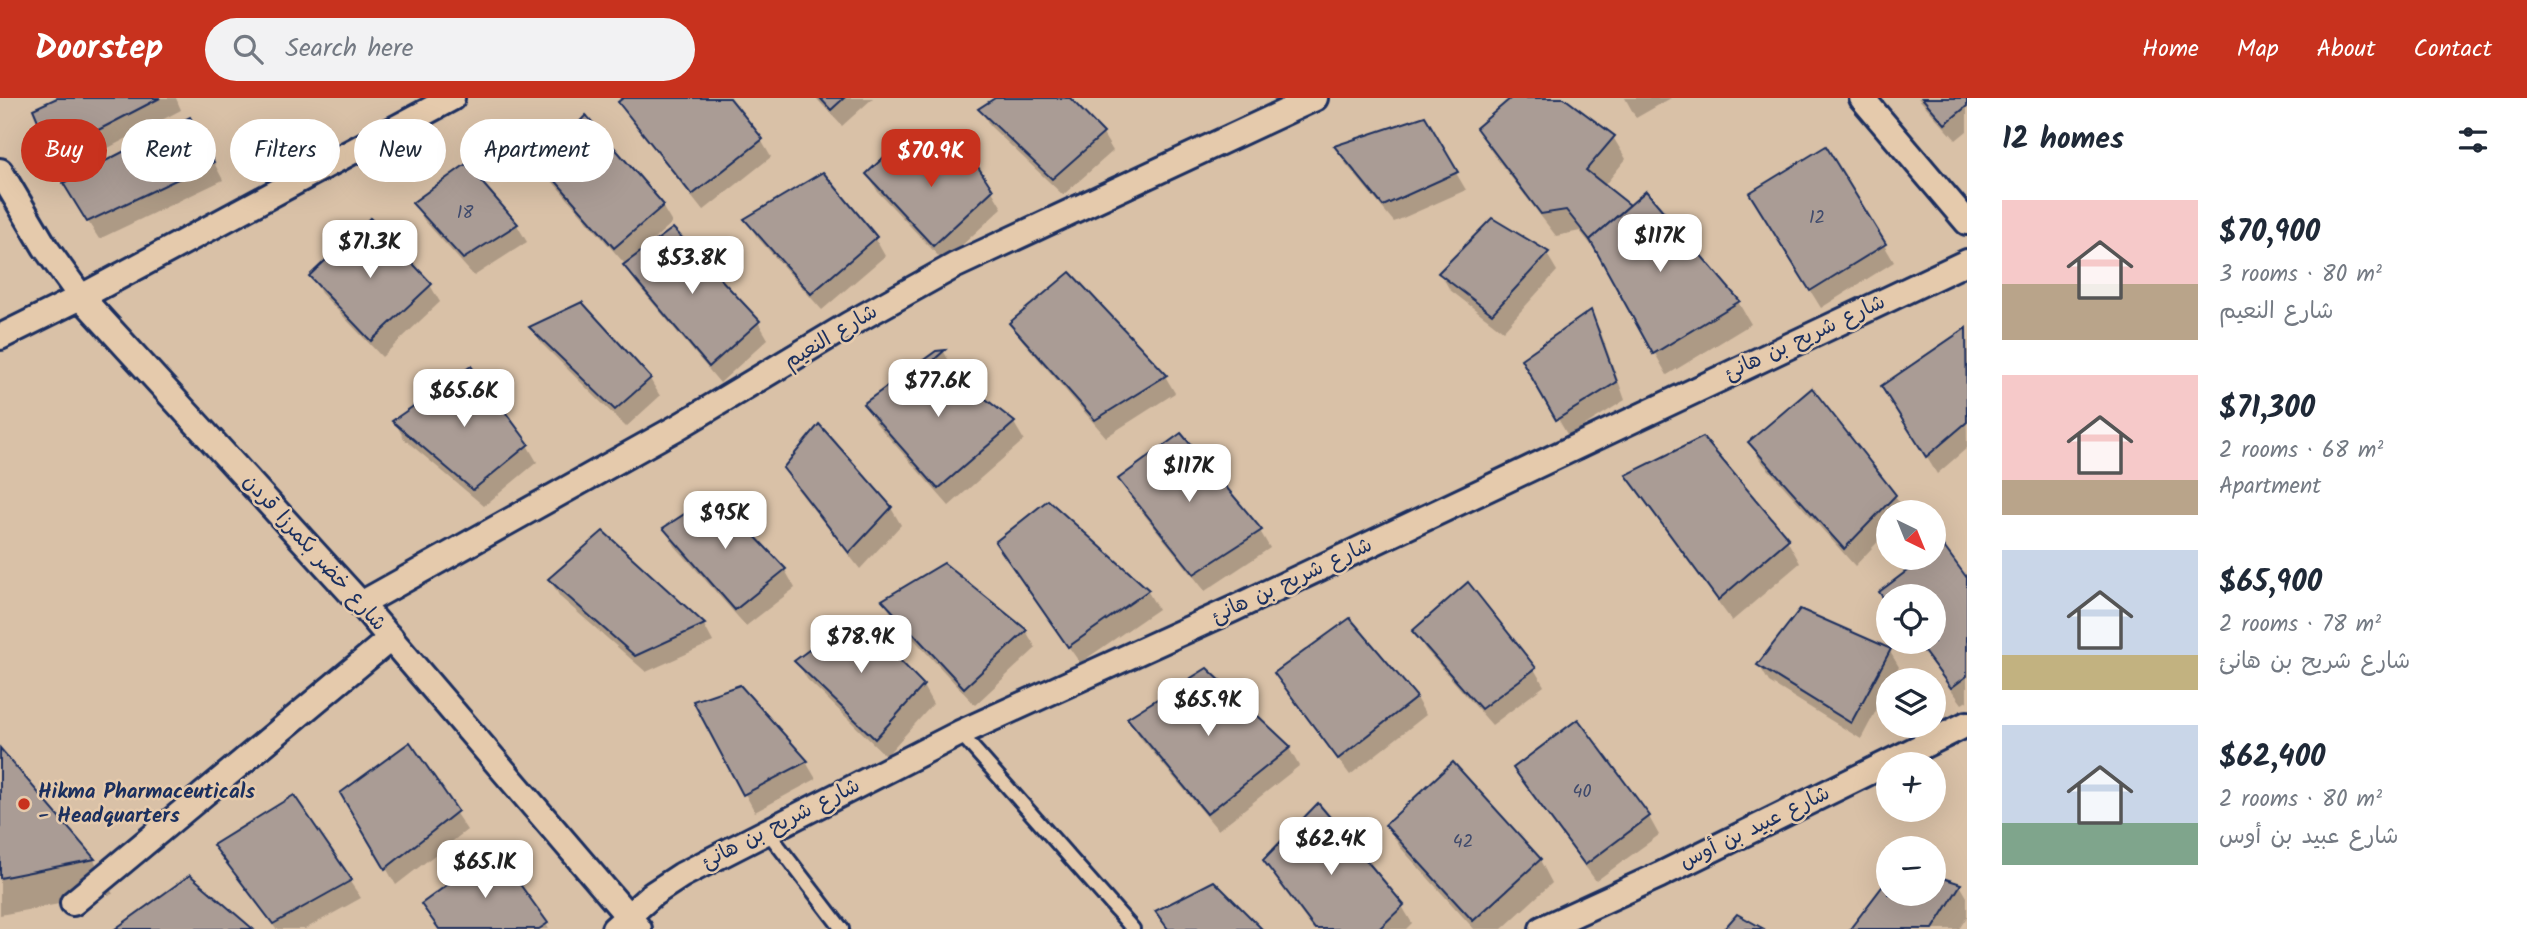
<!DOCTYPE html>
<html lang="en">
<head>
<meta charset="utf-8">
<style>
	:root { --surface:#fff; --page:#f2f2f3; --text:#1f2937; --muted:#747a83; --accent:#c8321e }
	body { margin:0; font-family:Kalam,"Playpen Sans Arabic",sans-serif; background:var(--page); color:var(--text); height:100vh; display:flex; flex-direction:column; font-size:26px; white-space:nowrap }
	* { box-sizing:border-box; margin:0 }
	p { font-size:23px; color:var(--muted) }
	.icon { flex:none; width:38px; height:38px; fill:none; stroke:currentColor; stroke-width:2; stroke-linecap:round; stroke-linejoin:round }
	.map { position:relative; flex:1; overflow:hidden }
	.side { display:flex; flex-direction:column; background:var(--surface); width:560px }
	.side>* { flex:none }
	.top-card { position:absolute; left:21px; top:21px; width:665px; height:63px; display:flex; gap:14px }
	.needle { width:46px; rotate:137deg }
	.fabs { position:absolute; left:1876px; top:402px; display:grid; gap:14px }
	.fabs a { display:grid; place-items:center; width:70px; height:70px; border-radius:50%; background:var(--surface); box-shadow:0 7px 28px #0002; font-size:35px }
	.price { position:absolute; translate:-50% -60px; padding:0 16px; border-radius:14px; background:#fff; color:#222; font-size:23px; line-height:46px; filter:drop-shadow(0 2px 4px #0008) }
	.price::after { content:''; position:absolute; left:50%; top:42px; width:21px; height:16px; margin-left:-10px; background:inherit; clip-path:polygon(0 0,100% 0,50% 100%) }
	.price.selected { background:var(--accent); color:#fff }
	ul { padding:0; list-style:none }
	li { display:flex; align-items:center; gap:21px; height:175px; padding:0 35px }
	li span { display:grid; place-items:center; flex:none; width:196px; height:140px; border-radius:0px; color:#555 }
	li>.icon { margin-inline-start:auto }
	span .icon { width:84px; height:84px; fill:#fffc; stroke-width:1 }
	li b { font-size:30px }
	h2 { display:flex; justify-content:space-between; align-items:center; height:84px; padding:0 35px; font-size:30px }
	.tag { padding:0 24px; border-radius:32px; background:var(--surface); box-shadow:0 7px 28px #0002; font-size:24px; line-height:63px }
	.tag.selected { background:var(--accent); color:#fff }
	header { display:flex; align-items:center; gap:42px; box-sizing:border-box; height:98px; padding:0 35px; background:var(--accent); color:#fff }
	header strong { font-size:33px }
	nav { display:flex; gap:38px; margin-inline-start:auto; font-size:24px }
	.search { width:490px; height:63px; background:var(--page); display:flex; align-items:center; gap:18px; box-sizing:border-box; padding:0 24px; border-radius:38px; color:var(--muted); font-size:26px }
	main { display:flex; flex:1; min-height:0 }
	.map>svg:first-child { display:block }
	.shadow { fill:#0003 }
	.building { fill:#aa9c95; stroke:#1b2f5e; stroke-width:2 }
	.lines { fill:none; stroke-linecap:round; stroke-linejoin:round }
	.service-casing { stroke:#1b2f5e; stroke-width:18 }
	.minor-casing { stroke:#1b2f5e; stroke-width:30 }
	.service { stroke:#e5caac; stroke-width:12 }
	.minor { stroke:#e5caac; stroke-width:24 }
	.poi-dot { fill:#c8321e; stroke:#e5caac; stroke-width:2.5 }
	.labels { text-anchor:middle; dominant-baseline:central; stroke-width:5; stroke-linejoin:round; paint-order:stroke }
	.number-label { font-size:18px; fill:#3f4a6c }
	.street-label { font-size:21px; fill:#1b2f5e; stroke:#e5caac }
	.poi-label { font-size:21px; font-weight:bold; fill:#1b2f5e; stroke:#e5caac; text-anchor:start }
</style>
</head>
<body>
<header>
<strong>Doorstep</strong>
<div class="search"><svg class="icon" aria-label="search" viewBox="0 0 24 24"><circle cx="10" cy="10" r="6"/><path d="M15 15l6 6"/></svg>Search here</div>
<nav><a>Home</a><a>Map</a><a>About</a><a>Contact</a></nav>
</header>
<main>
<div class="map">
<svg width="1967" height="831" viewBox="0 0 1967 831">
	<rect width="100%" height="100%" fill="#d9c1a7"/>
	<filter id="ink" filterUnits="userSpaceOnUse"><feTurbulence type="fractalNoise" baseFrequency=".0143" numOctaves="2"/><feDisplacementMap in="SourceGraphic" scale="14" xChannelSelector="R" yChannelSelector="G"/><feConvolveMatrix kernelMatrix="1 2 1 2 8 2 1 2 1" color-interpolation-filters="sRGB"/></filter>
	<g filter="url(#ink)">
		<!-- shadow -->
		<g class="shadow">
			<polygon points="61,0 176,0 181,12 64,73 35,12"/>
			<polygon points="625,0 728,0 761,42 771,59 703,113 630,21 620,4"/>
			<polygon points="816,0 873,0 842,28"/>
			<polygon points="998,0 1067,0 1103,36 1113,53 1063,97 990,28 980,11"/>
			<polygon points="1513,0 1561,0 1613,39 1626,61 1604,88 1738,204 1751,226 1667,277 1603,162 1580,133 1556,138 1491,53 1478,30"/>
			<polygon points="1625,0 1671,0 1636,20"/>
			<polygon points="1918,0 1967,0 1967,33 1956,42"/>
			<polygon points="1424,20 1466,92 1394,124 1346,66 1337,49"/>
			<polygon points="200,38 223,82 99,141 75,103"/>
			<polygon points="542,65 662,108 672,125 643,151 758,224 768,241 720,285 636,185 625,166 552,83"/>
			<polygon points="466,68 517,127 527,144 474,178 424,122 414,105"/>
			<polygon points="926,70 992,93 1002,110 944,164 878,94 868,77"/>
			<polygon points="1761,113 1884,147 1894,164 1821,210"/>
			<polygon points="747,122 875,140 885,158 822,212 757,139"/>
			<polygon points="1492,123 1547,156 1557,173 1503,233 1450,192 1440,175"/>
			<polygon points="311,178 430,187 440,204 382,259 321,195"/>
			<polygon points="1590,215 1600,232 1625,302 1568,338 1524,262"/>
			<polygon points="1012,225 1165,278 1175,295 1106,339 1022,242"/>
			<polygon points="532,229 650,281 660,298 626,329 542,246"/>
			<polygon points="1966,232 1967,350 1937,376 1883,288"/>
			<polygon points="944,254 953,270 949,274 1014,325 1024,342 949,408 875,324 865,307 937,255"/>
			<polygon points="395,324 527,347 537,364 484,408 404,341"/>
			<polygon points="1180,337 1260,433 1270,450 1205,493 1130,399 1120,382"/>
			<polygon points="1702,341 1787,442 1800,465 1732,523 1641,399 1628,378"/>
			<polygon points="1750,345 1895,398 1905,415 1888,415 1888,433 1855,468 1760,362"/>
			<polygon points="785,371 891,410 901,427 860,471 795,388"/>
			<polygon points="715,399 785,472 795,490 746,528 675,448 665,431"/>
			<polygon points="1047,404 1148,494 1158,511 1080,565 1008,462"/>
			<polygon points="603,436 704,527 713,544 646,574 560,499 550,482"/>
			<polygon points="1942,449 1967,483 1967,603 1962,606 1916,544 1934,544 1934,499 1888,499 1888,506 1881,494 1934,460 1934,455"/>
			<polygon points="884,503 1026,533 1036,550 975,607 894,520"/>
			<polygon points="1350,522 1416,600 1426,617 1350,677 1287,593 1277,576"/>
			<polygon points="1415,534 1534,571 1544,588 1492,627 1425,551"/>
			<polygon points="1889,552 1899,569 1892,583 1888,583 1888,590 1861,641 1769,584 1759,567"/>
			<polygon points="797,563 923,588 933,606 886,658 807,581"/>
			<polygon points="1207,572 1289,650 1299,668 1218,732 1139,638 1130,621"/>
			<polygon points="695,604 806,664 816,681 755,714"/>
			<polygon points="1578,624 1649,719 1659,737 1596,783 1525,687 1515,670"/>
			<polygon points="410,647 467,732 396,787 342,695"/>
			<polygon points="0,653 94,762 113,796 0,817"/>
			<polygon points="1453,667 1540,762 1552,785 1502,831 1474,831 1400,749 1387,727"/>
			<polygon points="293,700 361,800 305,831 276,831 226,765 216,748"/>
			<polygon points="1265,763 1402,808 1412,825 1406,831 1313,831 1275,780"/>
			<polygon points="1934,779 1960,787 1967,799 1967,819 1959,831 1852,831 1888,784 1888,796 1934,796"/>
			<polygon points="423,806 546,826 549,831 438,831"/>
		</g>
		<!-- building -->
		<g class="building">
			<polygon points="57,0 160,0 52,56 33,11"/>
			<polygon points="623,0 730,0 763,41 692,97 618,4"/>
			<polygon points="820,0 844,0 831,12"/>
			<polygon points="995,0 1070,0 1104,35 1052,81 978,11"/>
			<polygon points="1511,0 1564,0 1615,38 1586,72 1630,107 1590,142 1566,112 1541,116 1476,30"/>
			<polygon points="1922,0 1967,0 1967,8 1945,26"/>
			<polygon points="586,17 664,107 614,150 540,65"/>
			<polygon points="1425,18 1458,74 1383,108 1334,48"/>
			<polygon points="190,19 214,64 87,124 63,85"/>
			<polygon points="902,42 926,68 965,49 993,92 933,148 866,76"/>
			<polygon points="1826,48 1886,146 1810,193 1749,95"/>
			<polygon points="466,66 518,126 463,161 412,105"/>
			<polygon points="823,74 877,139 811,196 744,121"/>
			<polygon points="1646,93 1740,203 1653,256 1590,142"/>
			<polygon points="370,120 432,186 371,243 309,178"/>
			<polygon points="1492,120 1549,154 1492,216 1438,175"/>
			<polygon points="673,130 760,223 709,269 623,167"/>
			<polygon points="1070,174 1167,277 1095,322 1009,225"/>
			<polygon points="582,204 651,280 615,312 529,229"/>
			<polygon points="1591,212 1617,284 1556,322 1521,261"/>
			<polygon points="1966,230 1967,324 1926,359 1881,288"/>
			<polygon points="945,252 935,261 1015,324 938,391 863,306 936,253"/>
			<polygon points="471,268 529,346 473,392 392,323"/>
			<polygon points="1812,290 1896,397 1844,451 1748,344"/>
			<polygon points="819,326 892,409 849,455 783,370"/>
			<polygon points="1181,335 1262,432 1194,476 1118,381"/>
			<polygon points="1703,339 1789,441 1718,502 1626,377"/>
			<polygon points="715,396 786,471 735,512 663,430"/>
			<polygon points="1048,402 1149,492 1068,549 995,444"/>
			<polygon points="603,433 705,526 635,558 548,481"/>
			<polygon points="1942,446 1967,480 1967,578 1951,590 1917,544 1934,544 1934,499 1888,499 1888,506 1879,494 1924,460 1934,460 1934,453"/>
			<polygon points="944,465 1027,532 964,590 882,502"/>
			<polygon points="1468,484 1536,570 1481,611 1412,533"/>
			<polygon points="1800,511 1891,551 1851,625 1757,567"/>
			<polygon points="856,517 924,587 875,641 794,563"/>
			<polygon points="1350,520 1417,599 1338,661 1274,575"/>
			<polygon points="1207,570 1291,649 1207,716 1127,620"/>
			<polygon points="740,587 808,663 743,697 693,603"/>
			<polygon points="1578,621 1650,718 1585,767 1513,670"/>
			<polygon points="410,644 458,713 385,771 340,695"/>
			<polygon points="0,650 95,761 0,780"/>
			<polygon points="1453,664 1541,761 1473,823 1385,727"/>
			<polygon points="294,697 352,782 273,826 213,747"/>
			<polygon points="1318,705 1404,807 1379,831 1315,831 1263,762"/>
			<polygon points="495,752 548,825 539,831 439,831 421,806"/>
			<polygon points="190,777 253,831 115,831"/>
			<polygon points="1934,777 1961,786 1933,831 1850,831 1888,781 1888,796 1934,796"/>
			<polygon points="1214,783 1262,831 1168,831 1155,813"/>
			<polygon points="1737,816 1764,831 1724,831"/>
		</g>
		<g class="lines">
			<defs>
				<g id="service">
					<polyline points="960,635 1133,831"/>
					<polyline points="767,733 842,831"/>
				</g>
				<g id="minor">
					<polyline points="1862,0 1967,124"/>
					<polyline points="0,73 45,149 81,199 361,506 639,831"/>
					<polyline points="0,239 81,199 452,0"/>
					<polyline points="361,506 678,329 848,227 954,168 1315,0"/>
					<polyline points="73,805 391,540"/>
					<polyline points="614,831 653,796 682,777 960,635 1233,511 1967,164"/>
					<polyline points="1542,831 1660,777 1967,626"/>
				</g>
			</defs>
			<!-- service casing -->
			<use href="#service" class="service-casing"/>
			<!-- minor casing -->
			<use href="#minor" class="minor-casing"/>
			<!-- service -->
			<use href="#service" class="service"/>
			<!-- minor -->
			<use href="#minor" class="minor"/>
		</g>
	</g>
	<!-- markers -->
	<circle class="poi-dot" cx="24" cy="706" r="7"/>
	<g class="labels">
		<!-- number labels -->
		<g class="number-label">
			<text x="465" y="115">18</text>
			<text x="1817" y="120">12</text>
			<text x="1582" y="694">40</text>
			<text x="1463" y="744">42</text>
		</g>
		<!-- street labels -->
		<g class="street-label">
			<text transform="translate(831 239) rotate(-31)">شارع النعيم</text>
			<text transform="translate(1805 240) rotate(-25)">شارع شريح بن هانئ</text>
			<text transform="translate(314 455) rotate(48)">شارع خضر بكمرزا قردن</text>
			<text transform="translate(1292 483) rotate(-25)">شارع شريح بن هانئ</text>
			<text transform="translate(781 726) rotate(-27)">شارع شريح بن هانئ</text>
			<text transform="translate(1755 730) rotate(-26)">شارع عبيد بن أوس</text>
		</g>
		<!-- poi labels -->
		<g class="poi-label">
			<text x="38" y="694">Hikma Pharmaceuticals<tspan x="38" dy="24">- Headquarters</tspan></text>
		</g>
	</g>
</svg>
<div class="fabs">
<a><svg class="needle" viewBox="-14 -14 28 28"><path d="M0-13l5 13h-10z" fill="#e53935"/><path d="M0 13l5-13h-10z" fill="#747a83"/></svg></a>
<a><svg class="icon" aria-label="locate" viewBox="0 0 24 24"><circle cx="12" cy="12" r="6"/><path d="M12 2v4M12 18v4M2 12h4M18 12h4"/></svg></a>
<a><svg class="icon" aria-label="layers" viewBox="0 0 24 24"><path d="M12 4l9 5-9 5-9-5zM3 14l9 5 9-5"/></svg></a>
<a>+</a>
<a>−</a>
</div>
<b class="price selected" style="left:931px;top:91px">$70.9K</b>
<b class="price" style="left:1660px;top:176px">$117K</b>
<b class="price" style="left:370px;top:182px">$71.3K</b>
<b class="price" style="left:692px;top:198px">$53.8K</b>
<b class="price" style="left:938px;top:321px">$77.6K</b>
<b class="price" style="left:464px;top:331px">$65.6K</b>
<b class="price" style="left:1189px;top:406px">$117K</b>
<b class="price" style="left:725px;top:453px">$95K</b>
<b class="price" style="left:861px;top:577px">$78.9K</b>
<b class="price" style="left:1208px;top:640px">$65.9K</b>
<b class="price" style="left:1331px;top:779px">$62.4K</b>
<b class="price" style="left:485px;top:802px">$65.1K</b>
<div class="top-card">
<a class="tag selected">Buy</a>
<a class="tag">Rent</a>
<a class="tag">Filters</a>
<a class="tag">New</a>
<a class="tag">Apartment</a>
</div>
</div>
<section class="side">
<h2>12 homes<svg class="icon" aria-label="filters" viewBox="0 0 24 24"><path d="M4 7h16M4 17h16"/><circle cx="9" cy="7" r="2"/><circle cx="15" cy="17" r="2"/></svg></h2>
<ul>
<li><span style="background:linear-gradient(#f6c9c9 60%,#b9a48a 0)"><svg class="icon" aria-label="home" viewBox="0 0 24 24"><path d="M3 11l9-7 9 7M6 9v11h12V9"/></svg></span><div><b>$70,900</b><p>3 rooms · 80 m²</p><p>شارع النعيم</p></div></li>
<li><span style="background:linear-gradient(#f6c9c9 75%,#b9a48a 0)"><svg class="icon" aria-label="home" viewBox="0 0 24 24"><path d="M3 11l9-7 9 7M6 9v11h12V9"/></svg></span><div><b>$71,300</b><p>2 rooms · 68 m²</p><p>Apartment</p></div></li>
<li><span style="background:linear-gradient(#c9d6e8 75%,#c2b280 0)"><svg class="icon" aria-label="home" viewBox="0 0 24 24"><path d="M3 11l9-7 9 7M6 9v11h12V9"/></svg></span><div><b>$65,900</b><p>2 rooms · 78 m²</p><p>شارع شريح بن هانئ</p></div></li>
<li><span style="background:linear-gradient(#c9d6e8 70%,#7fa58c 0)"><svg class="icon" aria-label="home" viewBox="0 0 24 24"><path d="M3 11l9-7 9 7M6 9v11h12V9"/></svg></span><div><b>$62,400</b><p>2 rooms · 80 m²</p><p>شارع عبيد بن أوس</p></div></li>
</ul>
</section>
</main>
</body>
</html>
